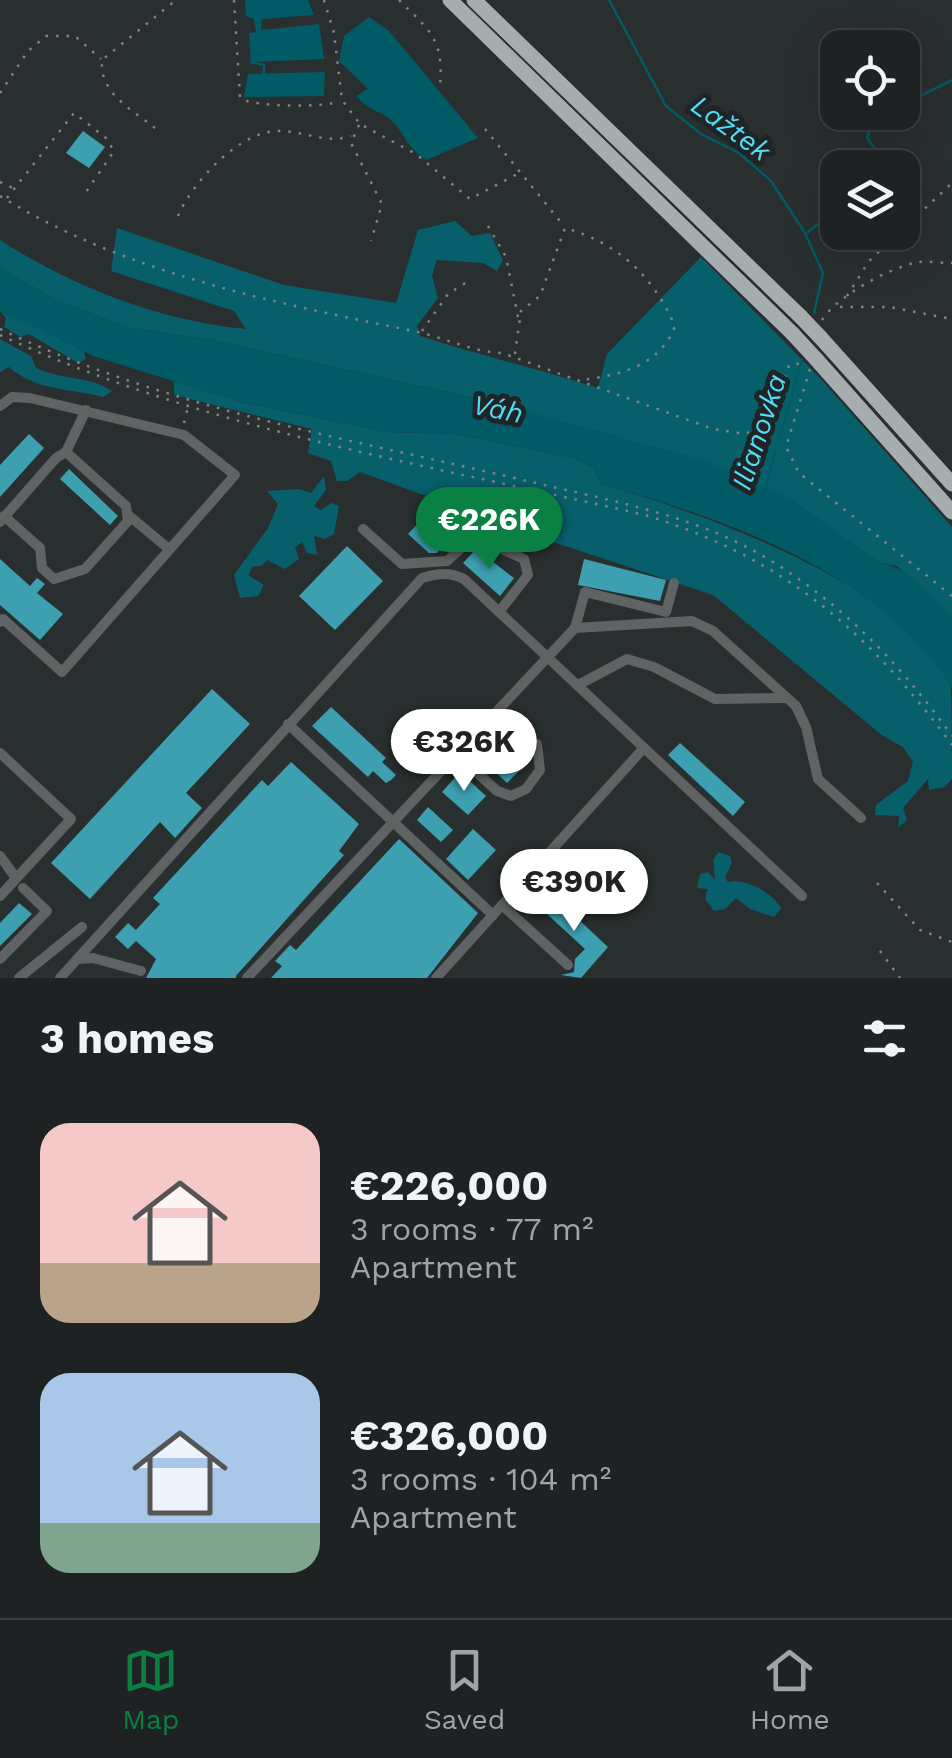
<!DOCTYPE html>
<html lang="en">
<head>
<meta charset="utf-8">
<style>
	:root { --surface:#1f2223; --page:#2c2f30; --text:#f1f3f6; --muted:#a1a4a6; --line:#3c3f41; --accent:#0b8043 }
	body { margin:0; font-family:"Work Sans",sans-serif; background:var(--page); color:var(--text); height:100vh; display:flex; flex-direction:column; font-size:38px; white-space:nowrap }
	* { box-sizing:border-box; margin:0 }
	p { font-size:32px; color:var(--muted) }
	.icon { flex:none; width:55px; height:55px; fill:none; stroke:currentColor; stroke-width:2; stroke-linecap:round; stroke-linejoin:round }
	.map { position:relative; height:978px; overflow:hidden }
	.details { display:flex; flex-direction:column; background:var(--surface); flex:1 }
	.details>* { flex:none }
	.tools { position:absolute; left:820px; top:30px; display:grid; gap:20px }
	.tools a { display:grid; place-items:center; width:100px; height:100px; border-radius:20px; background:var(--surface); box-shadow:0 10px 40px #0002,0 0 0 2px var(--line); font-size:50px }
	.price { position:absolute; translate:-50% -85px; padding:0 22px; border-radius:35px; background:#fff; color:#222; font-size:32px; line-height:65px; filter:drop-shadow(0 2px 5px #0008) }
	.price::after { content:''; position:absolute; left:50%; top:60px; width:30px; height:22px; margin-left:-15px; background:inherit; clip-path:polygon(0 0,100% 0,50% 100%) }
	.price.on { background:var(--accent); color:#fff }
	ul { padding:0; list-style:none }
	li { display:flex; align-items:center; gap:30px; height:250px; padding:0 40px }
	li span { display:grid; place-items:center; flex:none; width:280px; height:200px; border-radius:30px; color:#555 }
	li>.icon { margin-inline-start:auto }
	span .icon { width:120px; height:120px; fill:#fffc; stroke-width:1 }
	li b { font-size:42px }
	h2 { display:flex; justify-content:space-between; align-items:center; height:120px; padding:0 40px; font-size:42px }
	.menu { display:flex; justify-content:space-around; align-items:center; height:140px; border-top:2px solid var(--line); background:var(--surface); font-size:28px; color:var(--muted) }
	.menu a { display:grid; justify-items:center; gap:5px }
	.menu .on { color:var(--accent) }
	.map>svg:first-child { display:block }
	.forest { fill:#085f6c }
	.water { fill:#005b67 }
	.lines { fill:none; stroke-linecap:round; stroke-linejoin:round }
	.stream { stroke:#005b67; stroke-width:2.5 }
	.building { fill:#3ca0b1 }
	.path { stroke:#818586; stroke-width:2.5; stroke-dasharray:2.5 8; stroke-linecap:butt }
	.minor { stroke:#606363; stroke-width:10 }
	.highway { stroke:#a6adae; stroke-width:15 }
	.highway-bridge { stroke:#a6adae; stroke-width:15 }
	.labels { text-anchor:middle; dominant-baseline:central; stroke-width:10; stroke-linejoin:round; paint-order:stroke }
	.water-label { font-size:28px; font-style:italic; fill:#4fdef6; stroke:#1f2426 }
</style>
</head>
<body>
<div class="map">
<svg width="952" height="978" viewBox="0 0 952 978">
	<rect width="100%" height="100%" fill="#292e2f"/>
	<!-- forest -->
	<g class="forest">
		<path d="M455,221L472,236L490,233L503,260L497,271L483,263L437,260L432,275L438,298L417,326L420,336C479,355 538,369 598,388L607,354L701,257L818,376L952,527V618L897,566L880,563L843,537L497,403L212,340L130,328L58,301L0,268V240C73,287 160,321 246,329L234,311L111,271L117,228L284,285L396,303L418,230Z"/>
		<polygon points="0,311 83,349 86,359 78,363 29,334 21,337 4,327 6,318"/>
		<path d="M0,339L31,356L36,368C62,380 90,376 112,391L103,397C69,388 36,391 9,367L0,372Z"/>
		<path d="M174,381L244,403L387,432L455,434L573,458L594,468L601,484C694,510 917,588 951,687C952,708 952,756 952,779L945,787L929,790L928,779L903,808L907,820L898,828L899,816L875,815L876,805L908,781L913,762L903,747L883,736L713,595L529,534L533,516L487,513L483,505L487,495L475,493L465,502L451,505L360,472L347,481H337L331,461L308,453L312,429L174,395Z"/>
		<polygon points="324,476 326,490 314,506 320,510 332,503 339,506 334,534 325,539 314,536 317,555 307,553 302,542 295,548 299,559 285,569 267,560 261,566 253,566 248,575 264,585 258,596 240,598 234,575 268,528 278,504 267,491 299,489 311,493"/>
		<path d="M719,852L730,856L732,863L725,877L728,882C745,878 772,892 781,908L774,917L750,909L736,898L725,909L714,911L705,899L708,889L697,888L700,874L708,872L715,880L713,859Z"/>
	</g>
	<!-- water -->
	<g class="water">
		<polygon points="245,0 308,0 314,15 262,19 261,30 319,24 324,59 251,62 249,33 256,32 254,19 246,16"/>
		<path d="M369,17L389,31L478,138L426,160C407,147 408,140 395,124C384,111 366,110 356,96L368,89L339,61L344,36Z"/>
		<polygon points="325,72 324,96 244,97 248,74"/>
		<path d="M0,268L58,301L130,328L212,340L497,403L703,460L793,500L880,563C911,568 931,596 952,618V688C877,571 729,520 601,484L594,468L573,458L455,434L387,432L244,403L93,356L0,311Z"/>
	</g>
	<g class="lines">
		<!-- stream -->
		<g class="stream">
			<polyline points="609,0 666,106 701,134 739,153 771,181 805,233 823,273 814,313"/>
			<polyline points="251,62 264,65 264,74"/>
			<polyline points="902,105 952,80"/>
			<polyline points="884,112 875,116 867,138 890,168"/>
			<polyline points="808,232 838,208"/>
			<polyline points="765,488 802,360"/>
		</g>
	</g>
	<!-- building -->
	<g class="building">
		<polygon points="83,131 105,147 89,168 66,153"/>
		<polygon points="29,434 44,448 0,497 0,465"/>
		<polygon points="69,469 118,516 110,525 60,479"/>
		<polygon points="423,518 431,526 436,520 447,530 443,534 449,539 437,553 429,553 408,534"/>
		<polygon points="347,546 383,581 335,630 299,596"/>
		<polygon points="476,549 514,578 500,596 463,563"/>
		<polygon points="0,559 30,586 37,578 45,584 37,593 63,614 40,640 0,605"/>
		<polygon points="584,559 666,580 660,601 578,585"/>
		<polygon points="212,689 250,724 186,793 202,808 175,838 160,822 90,899 51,863"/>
		<polygon points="331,707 386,758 382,762 396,775 391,780 386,783 373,771 368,777 312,726"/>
		<polygon points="680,743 745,802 733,816 668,755"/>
		<polygon points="494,744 521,769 507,783 481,758"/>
		<polygon points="291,762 359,824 339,851 344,855 234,978 146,978 156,959 136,941 128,949 115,937 128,923 136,930 160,904 153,898 262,780 268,786"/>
		<polygon points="460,772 486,796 468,815 442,792"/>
		<polygon points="428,807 453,830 441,842 417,820"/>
		<polygon points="473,829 496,850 468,880 446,859"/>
		<polygon points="399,839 478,913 427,978 271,978 282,966 275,961 290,945 296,950"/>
		<polygon points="547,890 608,947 581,978 561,975 574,972 575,959 585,949 535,903"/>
		<polygon points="19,903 32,914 0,946 0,923"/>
	</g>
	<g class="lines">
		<!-- path -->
		<g class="path">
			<path d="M234,0L240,98C251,107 327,108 340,101"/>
			<polyline points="324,0 334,33 342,100 360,124 416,154 470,199 523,171"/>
			<path d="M399,0C430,31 444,39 440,86"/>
			<polyline points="0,93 28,51 46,36 75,36 101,59"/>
			<polyline points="359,125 351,143 382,204 371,241"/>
			<path d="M155,128C132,110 99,93 102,60L176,0"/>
			<polyline points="485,129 564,226"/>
			<polyline points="0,182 13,188"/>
			<path d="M0,196C125,273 271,302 413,331C444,337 471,352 502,353L713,429L745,434L772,422L789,365L805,363"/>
			<polyline points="7,198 74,113 106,138 114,151 86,192"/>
			<path d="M178,216C193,181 242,128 282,131C306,132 327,144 351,136"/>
			<polyline points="488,226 506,257 518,317"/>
			<polyline points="902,230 952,183"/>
			<polyline points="847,296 869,261 900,232"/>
			<polyline points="840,307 890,307 952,319"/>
			<path d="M822,320C837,296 890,267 919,262C929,261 942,263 952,263"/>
			<path d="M0,329C166,408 345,438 523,480C606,500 694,514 768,559C844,605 900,664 952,736"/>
			<polyline points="422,331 448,294 467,282"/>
			<path d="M0,335C202,429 429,465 645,515C784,558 867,630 952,745"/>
			<path d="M515,354L521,311L540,296L565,228C618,243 653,276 675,326C660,366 620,375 582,380"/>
			<polyline points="810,369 786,447 799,473 952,596"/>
			<polyline points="184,423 188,407"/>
			<polyline points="877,883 920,930 952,942"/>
			<polyline points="880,951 900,978"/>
			<polyline points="234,976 236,978"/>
		</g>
		<!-- minor -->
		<g class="minor">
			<polyline points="0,406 12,397 30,398 184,435 235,475 62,672 3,619 0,622"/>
			<polyline points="66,452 86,410"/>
			<polyline points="127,514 169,549"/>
			<polyline points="0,522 56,458 66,452 126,506 128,521 85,569 54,579 42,568 40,548 4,516"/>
			<polyline points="363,529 402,564 447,561 469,541 480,539 524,559 528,575 499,612"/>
			<polyline points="575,628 585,592 666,612 674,583"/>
			<polyline points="578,685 627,659 654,667 715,699 786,698"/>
			<polyline points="288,724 493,915"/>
			<polyline points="0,753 71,819 0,896"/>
			<polyline points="456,753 497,791 511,796 526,789 540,770 537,744"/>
			<polyline points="0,856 16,878"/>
			<polyline points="502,905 568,965"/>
			<polyline points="0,959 47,911 23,888"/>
			<polyline points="77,959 93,958 141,971"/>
			<polyline points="19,978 82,927"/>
			<path d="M60,978L422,578C439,573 449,572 464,579L802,896"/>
			<polyline points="247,978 575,628 692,621 713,631 796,706 806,727 818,779 861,818"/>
			<polyline points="436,978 642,750"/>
		</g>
		<!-- highway -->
		<g class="highway">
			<polyline points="450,0 792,333"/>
			<polyline points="474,0 801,317"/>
			<polyline points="821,338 952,484"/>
			<polyline points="816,359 952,512"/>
		</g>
		<!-- highway-bridge -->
		<g class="highway-bridge">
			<polyline points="801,317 821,338"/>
			<polyline points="792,333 816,359"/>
		</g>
	</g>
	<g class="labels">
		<!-- water labels -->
		<g class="water-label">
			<text transform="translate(731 128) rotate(36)">Lažtek</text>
			<text transform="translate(498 409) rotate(11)">Váh</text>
			<text transform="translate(759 432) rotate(-72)">Ilianovka</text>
		</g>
	</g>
</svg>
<div class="tools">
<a><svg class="icon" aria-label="locate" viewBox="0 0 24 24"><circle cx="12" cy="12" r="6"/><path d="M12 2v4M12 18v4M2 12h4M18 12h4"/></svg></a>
<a><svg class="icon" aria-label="layers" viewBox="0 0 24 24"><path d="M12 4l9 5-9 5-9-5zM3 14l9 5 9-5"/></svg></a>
</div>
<b class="price on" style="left:489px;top:572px">€226K</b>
<b class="price" style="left:464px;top:794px">€326K</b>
<b class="price" style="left:574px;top:934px">€390K</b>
</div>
<section class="details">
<h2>3 homes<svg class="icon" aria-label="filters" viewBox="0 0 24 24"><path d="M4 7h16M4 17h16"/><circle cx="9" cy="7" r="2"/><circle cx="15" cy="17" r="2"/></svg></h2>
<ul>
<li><span style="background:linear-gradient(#f6c9c9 70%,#b9a48a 0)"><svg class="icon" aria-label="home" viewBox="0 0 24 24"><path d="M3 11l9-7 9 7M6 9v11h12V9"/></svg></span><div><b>€226,000</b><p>3 rooms · 77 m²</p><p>Apartment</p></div></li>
<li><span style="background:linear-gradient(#a9c7e8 75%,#7fa58c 0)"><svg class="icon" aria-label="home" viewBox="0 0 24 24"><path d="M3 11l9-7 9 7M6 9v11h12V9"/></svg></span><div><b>€326,000</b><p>3 rooms · 104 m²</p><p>Apartment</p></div></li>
</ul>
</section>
<nav class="menu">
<a class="on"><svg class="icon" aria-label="map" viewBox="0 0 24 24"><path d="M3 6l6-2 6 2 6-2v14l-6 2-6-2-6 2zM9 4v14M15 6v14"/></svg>Map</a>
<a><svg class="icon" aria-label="saved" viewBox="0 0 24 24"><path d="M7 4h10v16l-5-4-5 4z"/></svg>Saved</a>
<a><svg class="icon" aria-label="home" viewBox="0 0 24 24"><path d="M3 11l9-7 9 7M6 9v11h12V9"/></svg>Home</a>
</nav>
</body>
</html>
